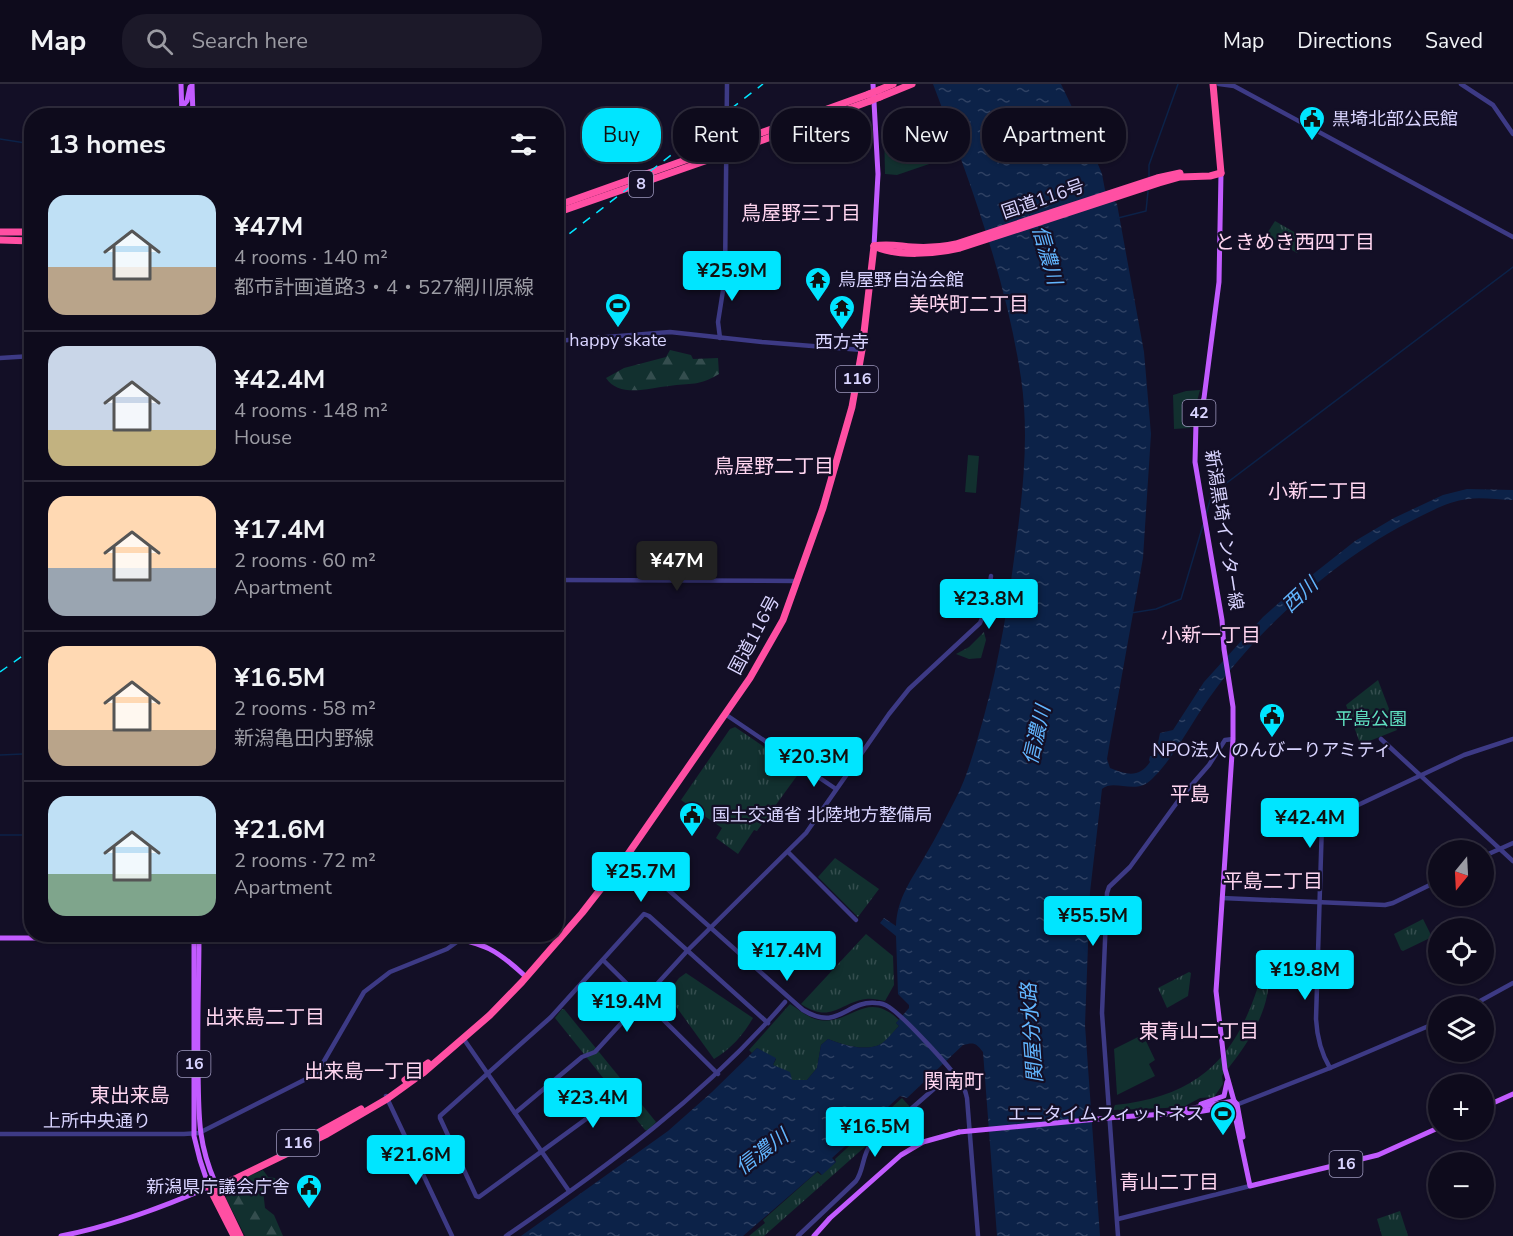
<!DOCTYPE html>
<html lang="en">
<head>
<meta charset="utf-8">
<style>
	:root { --surface:#0e0b1c; --page:#1c1929; --text:#f1f3f6; --muted:#9b9ba3; --line:#2e2b3b; --accent:#00e5ff }
	body { margin:0; font-family:"Nunito Sans","Noto Sans JP",sans-serif; background:var(--page); color:var(--text); height:100vh; display:flex; flex-direction:column; font-size:22px; white-space:nowrap }
	* { box-sizing:border-box; margin:0 }
	p { font-size:20px; color:var(--muted) }
	.icon { flex:none; width:33px; height:33px; fill:none; stroke:currentColor; stroke-width:2; stroke-linecap:round; stroke-linejoin:round }
	.map { position:relative; flex:1; overflow:hidden }
	.side { position:absolute; left:24px; top:24px; width:540px; height:834px; display:flex; flex-direction:column; background:var(--surface); border-radius:24px; box-shadow:0 2px 4px #0004,0 0 0 2px var(--line) }
	.side>* { flex:none }
	.guide { position:absolute; left:582px; top:24px; width:570px; height:54px; display:flex; gap:12px }
	.needle { width:39px; rotate:198deg }
	.controls { position:absolute; left:1428px; top:756px; display:grid; gap:12px }
	.controls a { display:grid; place-items:center; width:66px; height:66px; border-radius:50%; background:var(--surface); box-shadow:0 2px 4px #0004,0 0 0 2px var(--line); font-size:30px }
	.price { position:absolute; translate:-50% -51px; padding:0 14px; border-radius:6px; background:var(--accent); color:#111; font-size:20px; line-height:39px; filter:drop-shadow(0 2px 3px #0008) }
	.price::after { content:''; position:absolute; left:50%; top:36px; width:18px; height:14px; margin-left:-9px; background:inherit; clip-path:polygon(0 0,100% 0,50% 100%) }
	.price.selected { background:#222; color:#fff }
	ul { padding:0; list-style:none }
	li { display:flex; align-items:center; gap:18px; height:150px; padding:0 24px }
	li+li { border-top:2px solid var(--line) }
	li span { display:grid; place-items:center; flex:none; width:168px; height:120px; border-radius:18px; color:#555 }
	li>.icon { margin-inline-start:auto }
	span .icon { width:72px; height:72px; fill:#fffc; stroke-width:1 }
	li b { font-size:26px }
	h2 { display:flex; justify-content:space-between; align-items:center; height:72px; padding:0 24px; font-size:26px }
	.chip { padding:0 21px; border-radius:24px; background:var(--surface); box-shadow:0 2px 4px #0004,0 0 0 2px var(--line); font-size:21px; line-height:54px }
	.chip.selected { background:var(--accent); color:#111 }
	header { display:flex; align-items:center; gap:36px; box-sizing:border-box; height:84px; padding:0 30px; background:var(--surface); border-bottom:2px solid var(--line) }
	header strong { font-size:28px }
	nav { display:flex; gap:33px; margin-inline-start:auto; font-size:21px }
	.search { width:420px; height:54px; background:var(--page); display:flex; align-items:center; gap:15px; box-sizing:border-box; padding:0 21px; border-radius:24px; color:var(--muted); font-size:22px }
	.map>svg:first-child { display:block }
	.grass { fill:url(#grass-tufts) }
	.forest { fill:url(#forest-firs) }
	.pitch { fill:#12302f }
	.water { fill:url(#water-ripples) }
	.lines { fill:none; stroke-linecap:round; stroke-linejoin:round }
	.stream { stroke:#0c2248; stroke-width:1.5 }
	.minor { stroke:#3d3a85; stroke-width:4.5 }
	.major { stroke:#c25bff; stroke-width:5 }
	.highway { stroke:#ff4fa3; stroke-width:7 }
	.rail { stroke:#00e5ff; stroke-width:1.5; stroke-dasharray:9 8; stroke-linecap:butt }
	.major-bridge { stroke:#c25bff; stroke-width:5 }
	.highway-bridge { stroke:#ff4fa3; stroke-width:7 }
	.labels { text-anchor:middle; dominant-baseline:central; stroke-width:4.5; stroke-linejoin:round; paint-order:stroke }
	.shield { fill:#130f26; stroke:#9e99be; stroke-width:1.5 }
	.shield-label { font-size:16px; font-weight:bold; fill:#d9d4ff }
	.poi-label { font-size:18px; fill:#d9d4ff; stroke:#130f26; text-anchor:start }
	.street-label { font-size:18px; fill:#d9d4ff; stroke:#130f26 }
	.park-label { font-size:18px; fill:#5fe0c0; stroke:#130f26 }
	.neighbourhood-label { font-size:20px; fill:#ffd6f0; stroke:#130f26 }
	.water-label { font-size:20px; font-style:italic; fill:#62b6ff; stroke:#130f26 }
</style>
</head>
<body>
<header>
<strong>Map</strong>
<div class="search"><svg class="icon" aria-label="search" viewBox="0 0 24 24"><circle cx="10" cy="10" r="6"/><path d="M15 15l6 6"/></svg>Search here</div>
<nav><a>Map</a><a>Directions</a><a>Saved</a></nav>
</header>
<div class="map">
<svg width="1513" height="1152" viewBox="0 0 1513 1152">
	<defs>
		<pattern id="grass-tufts" width="24" height="20" patternUnits="userSpaceOnUse" patternTransform="scale(1.5)"><rect width="24" height="20" fill="#12302f"/><path d="M3 7l-1-3M5 7V3M7 7l1-3M15 17l-1-3M17 17v-4M19 17l1-3" fill="none" stroke="#344d4e"/></pattern>
		<pattern id="forest-firs" width="22" height="20" patternUnits="userSpaceOnUse" patternTransform="scale(1.5)"><rect width="22" height="20" fill="#12302f"/><path d="M5 1l3.5 6h-7zM16 11l3.5 6h-7z" fill="#344d4e"/></pattern>
		<pattern id="water-ripples" width="26" height="14" patternUnits="userSpaceOnUse" patternTransform="scale(1.5)"><rect width="26" height="14" fill="#0c2248"/><path d="M2 4q2-2 4 0t4 0M15 11q2-2 4 0t4 0" fill="none" stroke="#2f4163"/></pattern>
	</defs>
	<rect width="100%" height="100%" fill="#130f26"/>
	<!-- grass -->
	<g class="grass">
		<polygon points="1275,137 1306,155 1297,169 1266,151"/>
		<polygon points="984,548 986,556 981,574 969,575 956,570 969,563"/>
		<polygon points="1378,596 1397,646 1362,660 1360,659 1346,621"/>
		<polygon points="735,643 798,686 799,689 757,747 754,746 738,770 716,754 722,744 681,716 730,645"/>
		<polygon points="835,774 879,805 858,833 818,793"/>
		<polygon points="1423,835 1432,853 1403,867 1401,866 1394,850"/>
		<path d="M866,850L893,872L894,901L885,917C879,916 872,914 866,915C839,919 831,940 801,920Z"/>
		<path d="M1269,884C1272,926 1248,960 1222,992L1223,1000L1214,1013L1200,1014L1185,1022L1165,1024L1113,1026L1115,1021C1203,1012 1240,969 1263,886Z"/>
		<polygon points="1189,888 1191,889 1188,912 1167,924 1158,904"/>
		<path d="M686,889L753,934C743,951 731,965 714,975L667,910L679,894Z"/>
		<path d="M790,920C798,925 806,932 815,935C850,945 864,903 899,936L896,939L899,942C894,947 888,956 881,960C866,968 843,961 828,955L821,961L817,984L807,996H792L773,981L776,975L757,964L752,969L749,966Z"/>
		<polygon points="562,925 564,925 656,1038 648,1047 645,1046 555,934"/>
		<polygon points="902,1014 910,1023 764,1152 749,1152 765,1139 763,1136 817,1088 821,1091 836,1078 835,1075"/>
		<polygon points="1400,1127 1408,1152 1382,1152 1377,1135"/>
	</g>
	<!-- forest -->
	<g class="forest">
		<path d="M670,266L691,271L693,275L718,274L719,290C700,302 690,299 669,302C649,304 619,314 606,294L624,284L666,273Z"/>
		<path d="M263,1086L268,1093L275,1094L277,1099L263,1106L265,1124L274,1131L283,1152H245L226,1114C231,1097 248,1093 263,1086Z"/>
	</g>
	<!-- pitch -->
	<g class="pitch">
		<polygon points="917,26 938,77 897,91 885,90 884,45"/>
		<polygon points="1200,306 1190,344 1174,345 1173,311 1186,307"/>
		<polygon points="968,371 979,372 976,409 965,408"/>
		<polygon points="1138,953 1142,959 1146,957 1155,976 1149,980 1155,992 1117,1011 1114,965"/>
	</g>
	<!-- water -->
	<path class="water" d="M933,0H1061L1090,61L1102,90L1105,106L1117,120L1144,268L1151,350L1143,474L1109,663L1107,675L1110,684C1127,691 1139,694 1150,678L1149,676L1150,672H1154L1158,666L1157,664L1160,649L1173,646L1204,598L1263,533L1298,502L1355,457L1394,434L1443,411L1467,405L1513,406V416C1498,416 1482,413 1468,415C1450,417 1433,426 1417,434C1341,471 1265,538 1215,606C1194,633 1176,672 1152,695C1136,712 1114,694 1102,705L1090,808L1085,941L1100,1152H997L983,968C976,959 974,958 963,961L907,1014L900,1012L832,1074L836,1078L822,1091L818,1087L743,1152H521L668,1047L712,1008L757,964L776,974L773,981L790,988L792,996H807L817,984L821,961L828,955C843,961 865,968 881,960C887,956 894,947 899,942L896,939L909,924V921L898,910L896,852L880,839L884,834L896,842C897,814 912,795 925,772C936,754 945,735 955,716C965,697 971,677 977,657C995,597 1006,537 1014,475C1022,415 1030,355 1021,294C1006,193 969,95 933,0Z"/>
	<g class="lines">
		<!-- stream -->
		<g class="stream">
			<polyline points="0,55 32,60"/>
			<polyline points="1149,93 1149,81 1178,0"/>
			<polyline points="1118,134 1146,127 1148,107"/>
			<polyline points="1206,430 1212,410 1513,183"/>
			<polyline points="1131,529 1156,525 1181,515 1203,441"/>
			<polyline points="31,670 32,670"/>
			<polyline points="0,671 23,670"/>
			<polyline points="0,751 22,751"/>
		</g>
		<!-- minor -->
		<g class="minor">
			<polyline points="1219,0 1234,2 1513,153"/>
			<polyline points="1461,0 1493,21 1513,50"/>
			<polyline points="720,254 718,238 725,194 727,0"/>
			<polyline points="556,257 670,248 762,258 862,266"/>
			<polyline points="0,274 32,272"/>
			<polyline points="556,496 797,497"/>
			<polyline points="725,630 836,705"/>
			<polyline points="1381,655 1513,777"/>
			<polyline points="788,768 856,836"/>
			<path d="M628,770L803,926C839,948 846,916 876,919C881,919 886,921 889,923C904,933 958,990 964,1005C966,1008 966,1011 967,1014L978,1152"/>
			<polyline points="1484,772 1513,759"/>
			<polyline points="1222,814 1385,821 1393,819 1438,797"/>
			<polyline points="603,876 718,990"/>
			<polyline points="1471,922 1513,899"/>
			<polyline points="463,954 569,1107"/>
			<path d="M1330,984C1321,969 1317,953 1316,935L1322,738L1464,671L1513,655"/>
			<polyline points="630,1003 479,1113 476,1112 440,1034 440,1032 551,933 644,830 649,832 768,939"/>
			<polyline points="386,1012 452,1152"/>
			<polyline points="1236,1021 1330,984 1438,938"/>
			<polyline points="515,1029 582,973 595,968 688,866 806,749 889,630 909,605 980,539 987,522 991,492"/>
			<polyline points="0,1050 184,1050 199,1049 314,991 320,984 364,908 390,888 447,865 461,855"/>
			<polyline points="1118,1135 1250,1102"/>
			<path d="M506,1152C607,1083 705,1011 785,918"/>
			<path d="M798,1152L856,1097C864,1086 862,1071 871,1060L952,989"/>
			<polyline points="1118,1152 1102,929 1107,809 1109,803 1130,783 1181,713 1209,681 1225,656 1233,655"/>
		</g>
		<!-- major -->
		<g class="major">
			<polyline points="181,0 182,32"/>
			<polyline points="192,0 193,32"/>
			<polyline points="873,0 878,90 874,162"/>
			<polyline points="182,23 187,17 190,3"/>
			<polyline points="188,32 193,23"/>
			<polyline points="1221,89 1219,198 1204,314 1196,339 1195,378 1222,536 1224,565 1233,623 1233,655 1216,907 1225,985 1234,1017 1233,1022 1250,1102 1378,1071 1438,1044"/>
			<path d="M199,850C199,895 197,940 198,985C199,1029 197,1057 215,1098"/>
			<path d="M0,854H199L446,852C485,860 496,865 525,892"/>
			<polyline points="1234,1017 1237,1020 1243,1053"/>
			<polyline points="1201,1020 1224,1012 1227,998"/>
			<polyline points="1484,1023 1513,1010"/>
			<polyline points="1187,1025 1234,1017"/>
			<polyline points="1119,1033 1197,1028 1233,1022"/>
			<path d="M61,1152C112,1142 161,1124 209,1103L200,1076L194,1052V850"/>
			<polyline points="814,1152 830,1134 901,1071 923,1058 959,1048"/>
		</g>
		<!-- highway -->
		<g class="highway">
			<polyline points="1213,0 1221,89"/>
			<polyline points="879,6 893,0"/>
			<polyline points="880,13 912,0"/>
			<polyline points="730,60 869,10"/>
			<polyline points="730,68 870,17"/>
			<polyline points="556,122 725,62"/>
			<polyline points="556,129 725,70"/>
			<polyline points="0,148 32,148"/>
			<polyline points="0,156 32,157"/>
			<path d="M874,162C898,173 934,170 960,164L1159,99L1180,93L1210,92L1221,89"/>
			<path d="M874,162C887,159 899,162 912,163C927,164 942,163 956,160L1157,94L1180,89"/>
			<polyline points="405,996 428,979"/>
			<polyline points="292,1063 361,1025"/>
			<polyline points="215,1100 240,1152"/>
			<polyline points="209,1103 216,1103 237,1094 327,1050 387,1015 423,989 490,931 522,898 582,829 628,770 750,594 783,536 823,424 852,323 862,266 874,162"/>
			<polyline points="209,1103 234,1152"/>
		</g>
		<!-- rail -->
		<g class="rail">
			<polyline points="556,160 763,0"/>
			<polyline points="0,588 32,565"/>
		</g>
		<!-- major-bridge -->
		<polyline class="major-bridge" points="959,1048 1119,1033"/>
		<!-- highway-bridge -->
		<g class="highway-bridge">
			<polyline points="869,10 879,6"/>
			<polyline points="870,17 880,13"/>
			<polyline points="725,62 730,60"/>
			<polyline points="725,70 730,68"/>
		</g>
	</g>
	<!-- icons -->
	<defs>
		<symbol id="civic-pin" viewBox="-11 -11 22 30"><path d="M0 17L-7.5 6A9.5 9.5 0 1 1 7.5 6Z" fill="#00e5ff" stroke="#130f26"/><path d="M-.6-6.5H3V-4.5H.6V-3L4-1V1h2V6H-6V1h2V-1L-.6-3ZM-1.2 2.5V6h2.4V2.5Z" fill="#111"/></symbol>
		<symbol id="temple-pin" viewBox="-11 -11 22 30"><path d="M0 17L-7.5 6A9.5 9.5 0 1 1 7.5 6Z" fill="#00e5ff" stroke="#130f26"/><path d="M0-6L5-2H3V0L6.5 2.5H4V6H1.5V3h-3V6H-4V2.5H-6.5L-3 0V-2H-5Z" fill="#111"/></symbol>
		<symbol id="stadium-pin" viewBox="-11 -11 22 30"><path d="M0 17L-7.5 6A9.5 9.5 0 1 1 7.5 6Z" fill="#00e5ff" stroke="#130f26"/><path d="M0-5a6.5 5 0 1 0 0 10a6.5 5 0 1 0 0-10ZM-3.5-1.8h7v3.6h-7Z" fill="#111"/></symbol>
	</defs>
	<g fill-rule="evenodd">
		<use href="#civic-pin" x="1297" y="20" width="30" height="40"/>
		<use href="#temple-pin" x="803" y="181" width="30" height="40"/>
		<use href="#stadium-pin" x="603" y="207" width="30" height="40"/>
		<use href="#temple-pin" x="827" y="209" width="30" height="40"/>
		<use href="#civic-pin" x="1257" y="617" width="30" height="40"/>
		<use href="#civic-pin" x="677" y="716" width="30" height="40"/>
		<use href="#stadium-pin" x="1208" y="1015" width="30" height="40"/>
		<use href="#civic-pin" x="294" y="1088" width="30" height="40"/>
	</g>
	<g class="labels">
		<!-- shield labels -->
		<g class="shield">
			<rect x="629" y="87" width="24" height="26" rx="4.5"/>
			<rect x="836" y="282" width="42" height="26" rx="4.5"/>
			<rect x="1182.5" y="316" width="33" height="26" rx="4.5"/>
			<rect x="177.5" y="967" width="33" height="26" rx="4.5"/>
			<rect x="277" y="1046" width="42" height="26" rx="4.5"/>
			<rect x="1329.5" y="1067" width="33" height="26" rx="4.5"/>
		</g>
		<g class="shield-label">
			<text x="641" y="100">8</text>
			<text x="857" y="295">116</text>
			<text x="1199" y="329">42</text>
			<text x="194" y="980">16</text>
			<text x="298" y="1059">116</text>
			<text x="1346" y="1080">16</text>
		</g>
		<!-- poi labels -->
		<g class="poi-label">
			<text x="1332" y="35">黒埼北部公民館</text>
			<text x="838" y="196">鳥屋野自治会館</text>
			<text x="618" y="256" text-anchor="middle">happy skate</text>
			<text x="842" y="258" text-anchor="middle">西方寺</text>
			<text x="1272" y="666" text-anchor="middle">NPO法人 のんびーりアミティ</text>
			<text x="712" y="731">国土交通省 北陸地方整備局</text>
			<text x="1204" y="1030" text-anchor="end">エニタイムフィットネス</text>
			<text x="290" y="1103" text-anchor="end">新潟県庁議会庁舎</text>
		</g>
		<!-- street labels -->
		<g class="street-label">
			<text transform="translate(1043 115) rotate(-19)">国道116号</text>
			<text transform="translate(1224 446) rotate(81)">新潟黒埼インター線</text>
			<text transform="translate(754 551) rotate(-62)">国道116号</text>
			<text x="97" y="1037">上所中央通り</text>
		</g>
		<!-- park labels -->
		<g class="park-label">
			<text x="1371" y="635">平島公園</text>
		</g>
		<!-- neighbourhood labels -->
		<g class="neighbourhood-label">
			<text x="801" y="129">鳥屋野三丁目</text>
			<text x="1295" y="158">ときめき西四丁目</text>
			<text x="969" y="220">美咲町二丁目</text>
			<text x="774" y="382">鳥屋野二丁目</text>
			<text x="1318" y="407">小新二丁目</text>
			<text x="1211" y="551">小新一丁目</text>
			<text x="1190" y="710">平島</text>
			<text x="1273" y="797">平島二丁目</text>
			<text x="265" y="933">出来島二丁目</text>
			<text x="1199" y="947">東青山二丁目</text>
			<text x="364" y="987">出来島一丁目</text>
			<text x="954" y="997">関南町</text>
			<text x="130" y="1011">東出来島</text>
			<text x="1169" y="1098">青山二丁目</text>
		</g>
		<!-- water labels -->
		<g class="water-label">
			<text transform="translate(1047 171) rotate(74)">信濃川</text>
			<text transform="translate(1300 511) rotate(-43)">西川</text>
			<text transform="translate(1037 651) rotate(-77)">信濃川</text>
			<text transform="translate(1032 949) rotate(-94)">関屋分水路</text>
			<text transform="translate(762 1068) rotate(-38)">信濃川</text>
		</g>
	</g>
</svg>
<div class="controls">
<a><svg class="needle" viewBox="-14 -14 28 28"><path d="M0-13l5 13h-10z" fill="#e53935"/><path d="M0 13l5-13h-10z" fill="#9b9ba3"/></svg></a>
<a><svg class="icon" aria-label="locate" viewBox="0 0 24 24"><circle cx="12" cy="12" r="6"/><path d="M12 2v4M12 18v4M2 12h4M18 12h4"/></svg></a>
<a><svg class="icon" aria-label="layers" viewBox="0 0 24 24"><path d="M12 4l9 5-9 5-9-5zM3 14l9 5 9-5"/></svg></a>
<a>+</a>
<a>−</a>
</div>
<b class="price" style="left:732px;top:218px">¥25.9M</b>
<b class="price selected" style="left:677px;top:508px">¥47M</b>
<b class="price" style="left:989px;top:546px">¥23.8M</b>
<b class="price" style="left:814px;top:704px">¥20.3M</b>
<b class="price" style="left:1310px;top:765px">¥42.4M</b>
<b class="price" style="left:641px;top:819px">¥25.7M</b>
<b class="price" style="left:1093px;top:863px">¥55.5M</b>
<b class="price" style="left:787px;top:898px">¥17.4M</b>
<b class="price" style="left:1305px;top:917px">¥19.8M</b>
<b class="price" style="left:627px;top:949px">¥19.4M</b>
<b class="price" style="left:593px;top:1045px">¥23.4M</b>
<b class="price" style="left:875px;top:1074px">¥16.5M</b>
<b class="price" style="left:416px;top:1102px">¥21.6M</b>
<div class="guide">
<a class="chip selected">Buy</a>
<a class="chip">Rent</a>
<a class="chip">Filters</a>
<a class="chip">New</a>
<a class="chip">Apartment</a>
</div>
<section class="side">
<h2>13 homes<svg class="icon" aria-label="filters" viewBox="0 0 24 24"><path d="M4 7h16M4 17h16"/><circle cx="9" cy="7" r="2"/><circle cx="15" cy="17" r="2"/></svg></h2>
<ul>
<li><span style="background:linear-gradient(#bfe0f5 60%,#b9a48a 0)"><svg class="icon" aria-label="home" viewBox="0 0 24 24"><path d="M3 11l9-7 9 7M6 9v11h12V9"/></svg></span><div><b>¥47M</b><p>4 rooms · 140 m²</p><p>都市計画道路3・4・527網川原線</p></div></li>
<li><span style="background:linear-gradient(#c9d6e8 70%,#c2b280 0)"><svg class="icon" aria-label="home" viewBox="0 0 24 24"><path d="M3 11l9-7 9 7M6 9v11h12V9"/></svg></span><div><b>¥42.4M</b><p>4 rooms · 148 m²</p><p>House</p></div></li>
<li><span style="background:linear-gradient(#ffd9b3 60%,#9aa5b1 0)"><svg class="icon" aria-label="home" viewBox="0 0 24 24"><path d="M3 11l9-7 9 7M6 9v11h12V9"/></svg></span><div><b>¥17.4M</b><p>2 rooms · 60 m²</p><p>Apartment</p></div></li>
<li><span style="background:linear-gradient(#ffd9b3 70%,#b9a48a 0)"><svg class="icon" aria-label="home" viewBox="0 0 24 24"><path d="M3 11l9-7 9 7M6 9v11h12V9"/></svg></span><div><b>¥16.5M</b><p>2 rooms · 58 m²</p><p>新潟亀田内野線</p></div></li>
<li><span style="background:linear-gradient(#bfe0f5 65%,#7fa58c 0)"><svg class="icon" aria-label="home" viewBox="0 0 24 24"><path d="M3 11l9-7 9 7M6 9v11h12V9"/></svg></span><div><b>¥21.6M</b><p>2 rooms · 72 m²</p><p>Apartment</p></div></li>
</ul>
</section>
</div>
</body>
</html>
